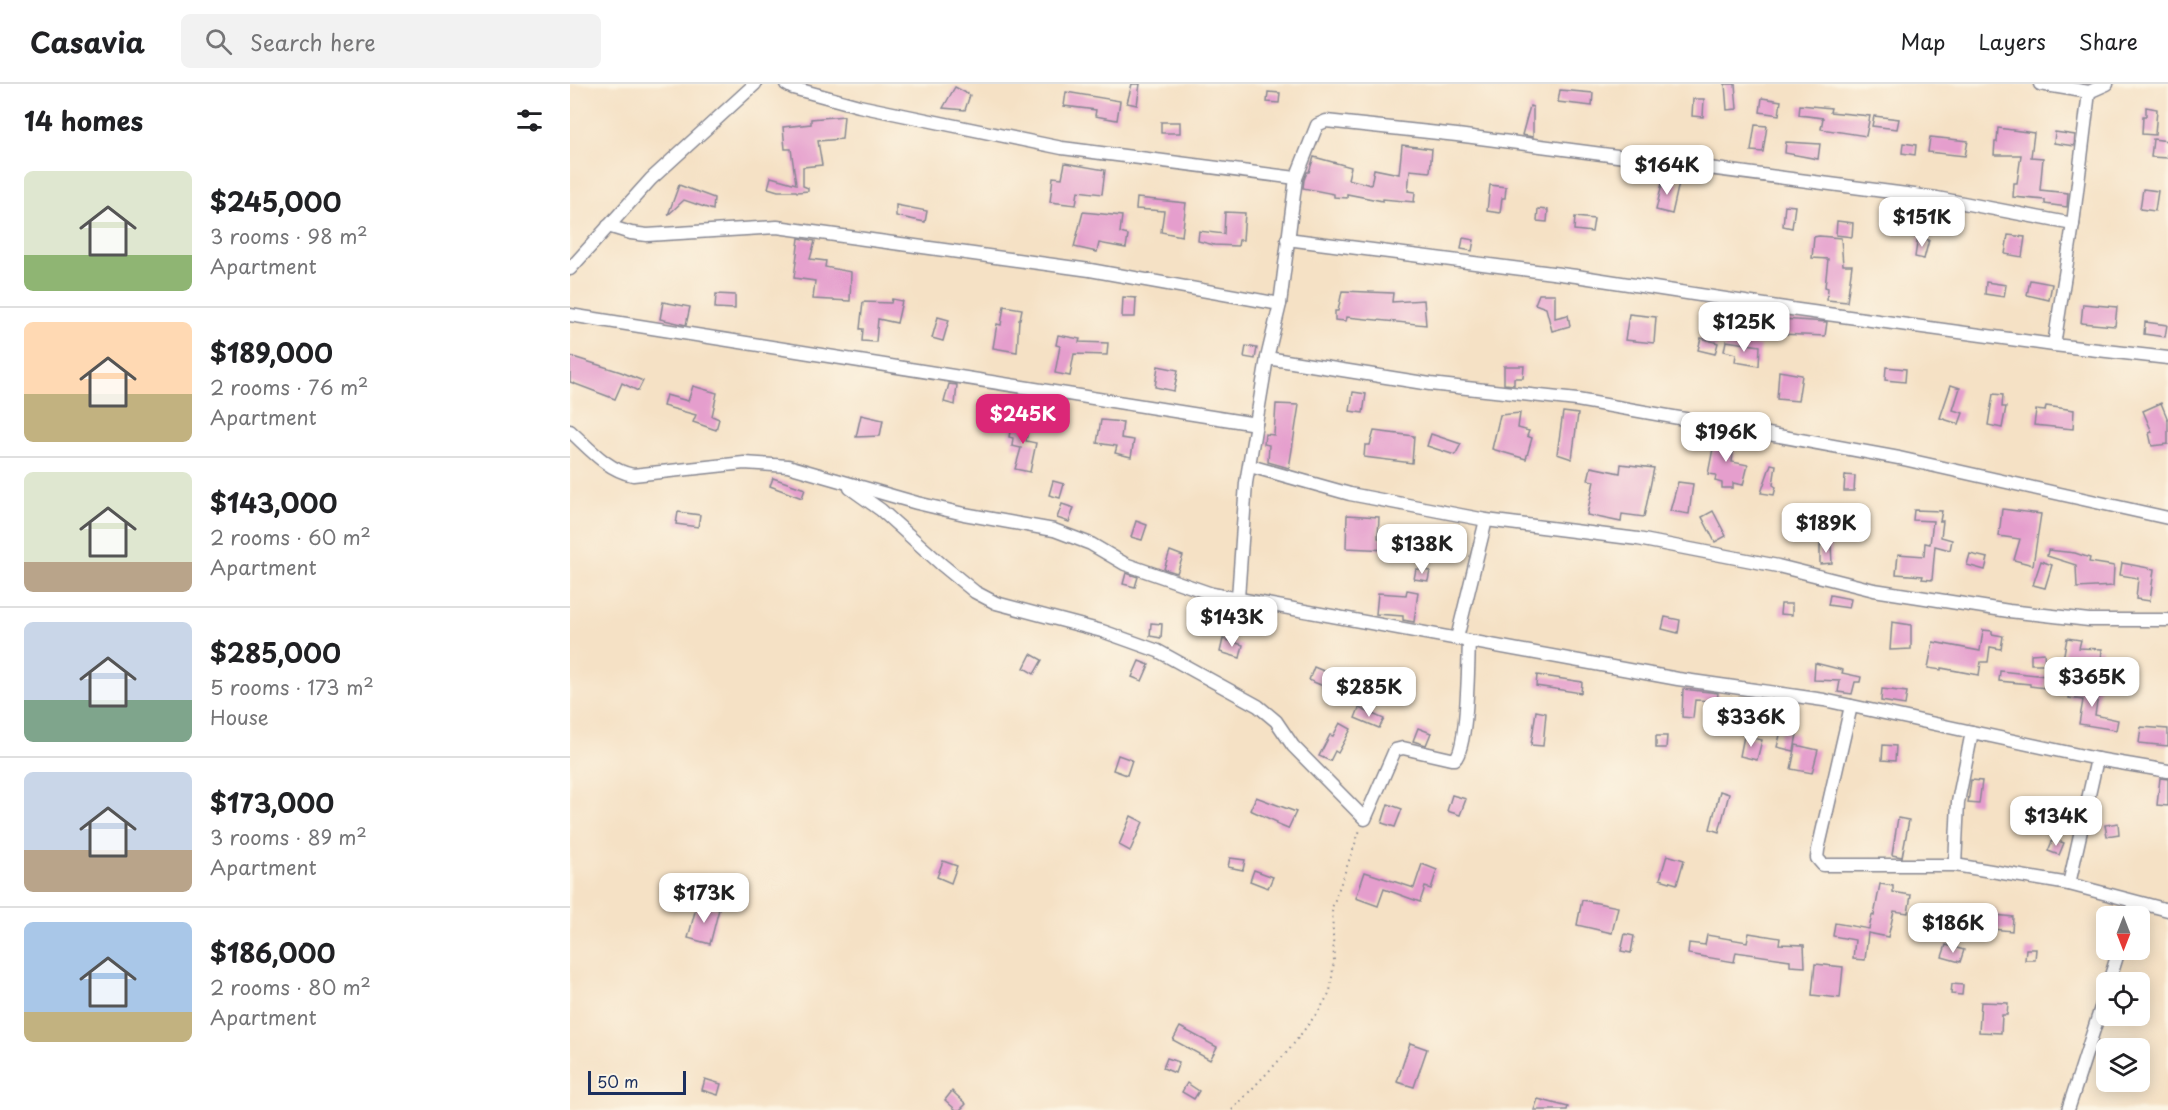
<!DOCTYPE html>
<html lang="en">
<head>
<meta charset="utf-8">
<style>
	:root { --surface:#fff; --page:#f2f2f2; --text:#202124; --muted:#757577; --line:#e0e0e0; --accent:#db2777 }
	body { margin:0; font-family:"Playpen Sans",sans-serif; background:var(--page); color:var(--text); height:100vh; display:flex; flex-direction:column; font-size:22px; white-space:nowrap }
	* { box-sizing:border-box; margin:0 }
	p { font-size:20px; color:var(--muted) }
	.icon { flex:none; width:33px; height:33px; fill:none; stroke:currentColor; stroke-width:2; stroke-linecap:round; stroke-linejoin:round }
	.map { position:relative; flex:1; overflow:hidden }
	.sheet { display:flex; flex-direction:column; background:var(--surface); width:570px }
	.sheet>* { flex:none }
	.needle { width:39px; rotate:180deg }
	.tools { position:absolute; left:1526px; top:822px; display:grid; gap:12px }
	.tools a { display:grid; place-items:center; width:54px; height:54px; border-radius:9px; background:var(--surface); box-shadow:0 3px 15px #0003; font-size:30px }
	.scale { position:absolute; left:18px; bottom:15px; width:98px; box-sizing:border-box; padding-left:6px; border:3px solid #1b2f5e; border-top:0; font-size:16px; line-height:21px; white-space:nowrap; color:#1b2f5e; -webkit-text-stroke:4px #fcf5e5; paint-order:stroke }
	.price { position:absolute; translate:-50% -51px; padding:0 14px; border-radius:12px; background:#fff; color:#222; font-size:20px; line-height:39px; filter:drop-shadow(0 2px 3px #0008) }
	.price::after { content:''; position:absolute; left:50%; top:36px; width:18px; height:14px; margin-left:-9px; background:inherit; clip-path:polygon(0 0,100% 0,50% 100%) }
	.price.active { background:var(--accent); color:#fff }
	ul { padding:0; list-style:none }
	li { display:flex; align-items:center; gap:18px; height:150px; padding:0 24px }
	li+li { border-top:2px solid var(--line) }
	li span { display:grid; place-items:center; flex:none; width:168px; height:120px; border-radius:9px; color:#555 }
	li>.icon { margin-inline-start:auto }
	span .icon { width:72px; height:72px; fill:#fffc; stroke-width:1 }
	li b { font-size:26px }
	h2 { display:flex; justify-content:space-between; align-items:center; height:72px; padding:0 24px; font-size:26px }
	header { display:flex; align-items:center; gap:36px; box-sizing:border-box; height:84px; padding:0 30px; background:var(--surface); border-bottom:2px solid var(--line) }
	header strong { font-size:28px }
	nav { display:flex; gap:33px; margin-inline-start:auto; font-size:21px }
	.search { width:420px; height:54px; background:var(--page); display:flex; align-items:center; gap:15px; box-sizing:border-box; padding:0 21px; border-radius:9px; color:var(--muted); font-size:22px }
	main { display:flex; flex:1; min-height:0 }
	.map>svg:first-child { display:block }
	.building { fill:#e59ecd }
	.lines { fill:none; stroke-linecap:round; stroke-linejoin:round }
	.minor-casing { stroke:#888892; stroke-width:15 }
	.path { stroke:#888892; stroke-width:2; stroke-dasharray:1.5 4.5; stroke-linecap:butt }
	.minor { stroke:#fff; stroke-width:12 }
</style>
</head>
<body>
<header>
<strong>Casavia</strong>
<div class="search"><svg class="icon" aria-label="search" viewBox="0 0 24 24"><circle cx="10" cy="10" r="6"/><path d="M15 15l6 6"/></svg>Search here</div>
<nav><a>Map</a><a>Layers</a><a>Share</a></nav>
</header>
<main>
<section class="sheet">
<h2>14 homes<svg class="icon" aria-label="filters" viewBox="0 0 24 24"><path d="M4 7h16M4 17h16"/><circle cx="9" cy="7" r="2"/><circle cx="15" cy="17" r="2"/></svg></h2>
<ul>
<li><span style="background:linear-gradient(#dfe7d0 70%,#8fb573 0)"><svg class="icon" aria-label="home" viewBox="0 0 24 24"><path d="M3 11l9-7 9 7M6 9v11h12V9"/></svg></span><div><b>$245,000</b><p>3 rooms · 98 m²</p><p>Apartment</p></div></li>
<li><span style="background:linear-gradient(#ffd9b3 60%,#c2b280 0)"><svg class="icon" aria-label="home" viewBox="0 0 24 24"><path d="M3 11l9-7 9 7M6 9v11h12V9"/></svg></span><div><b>$189,000</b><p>2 rooms · 76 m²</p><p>Apartment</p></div></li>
<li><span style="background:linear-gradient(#dfe7d0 75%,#b9a48a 0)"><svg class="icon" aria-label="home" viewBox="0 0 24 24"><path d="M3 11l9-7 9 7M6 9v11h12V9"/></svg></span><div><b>$143,000</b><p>2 rooms · 60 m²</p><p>Apartment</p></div></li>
<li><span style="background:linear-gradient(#c9d6e8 65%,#7fa58c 0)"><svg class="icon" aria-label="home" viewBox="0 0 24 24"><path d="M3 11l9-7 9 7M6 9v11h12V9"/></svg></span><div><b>$285,000</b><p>5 rooms · 173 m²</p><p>House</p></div></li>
<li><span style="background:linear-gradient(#c9d6e8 65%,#b9a48a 0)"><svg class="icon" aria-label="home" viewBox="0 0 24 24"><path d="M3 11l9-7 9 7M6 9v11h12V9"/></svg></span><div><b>$173,000</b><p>3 rooms · 89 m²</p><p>Apartment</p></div></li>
<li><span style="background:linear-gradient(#a9c7e8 75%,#c2b280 0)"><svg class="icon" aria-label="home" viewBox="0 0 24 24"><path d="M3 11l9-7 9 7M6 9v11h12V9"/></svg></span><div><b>$186,000</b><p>2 rooms · 80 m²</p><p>Apartment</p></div></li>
</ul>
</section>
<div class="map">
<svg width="1598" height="1026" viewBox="0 0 1598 1026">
	<rect width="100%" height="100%" fill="#fcf5e5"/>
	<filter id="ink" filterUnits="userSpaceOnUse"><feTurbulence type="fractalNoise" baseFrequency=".0167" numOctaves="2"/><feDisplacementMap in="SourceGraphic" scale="12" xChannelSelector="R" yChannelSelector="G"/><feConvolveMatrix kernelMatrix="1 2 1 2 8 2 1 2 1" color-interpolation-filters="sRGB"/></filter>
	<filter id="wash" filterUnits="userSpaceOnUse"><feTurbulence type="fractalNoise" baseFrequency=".008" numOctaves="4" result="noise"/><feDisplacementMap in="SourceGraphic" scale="24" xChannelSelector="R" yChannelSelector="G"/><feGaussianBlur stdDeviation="1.35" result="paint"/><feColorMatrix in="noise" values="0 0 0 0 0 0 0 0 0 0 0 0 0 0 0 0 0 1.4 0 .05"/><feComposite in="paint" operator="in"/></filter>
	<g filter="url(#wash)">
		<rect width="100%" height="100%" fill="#f5e1c5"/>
		<g id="blocks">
			<!-- building -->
			<g class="building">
				<polygon points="562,0 570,0 567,21 557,19"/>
				<polygon points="1155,0 1165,0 1167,25 1157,26"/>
				<polygon points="385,3 400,11 395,26 373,24"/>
				<polygon points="990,6 1023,9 1022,22 988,18"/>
				<polygon points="496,8 550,17 547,36 525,32 526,26 494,22"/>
				<polygon points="698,8 710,9 709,19 697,18"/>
				<polygon points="1192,14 1211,17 1209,31 1190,28"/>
				<polygon points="1123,15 1134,15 1133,33 1122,32"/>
				<polygon points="1230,21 1261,24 1260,28 1300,32 1296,52 1251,45 1253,34 1229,31"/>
				<polygon points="960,22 963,23 963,53 952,51"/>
				<polygon points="1576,23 1587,25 1585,51 1572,50 1573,32 1576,32"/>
				<polygon points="274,32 272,55 248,57 252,81 233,83 233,102 238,104 238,107 227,108 226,107 208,107 198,104 201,93 226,100 221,65 215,65 213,43 241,40 241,35"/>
				<polygon points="1304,32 1329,35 1327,45 1302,42"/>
				<rect x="591" y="38" width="19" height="11"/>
				<polygon points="1185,41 1197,42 1193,68 1181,67"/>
				<polygon points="1428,44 1464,49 1461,73 1473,74 1470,106 1498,109 1497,123 1475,120 1475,116 1443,113 1444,99 1447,99 1451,71 1424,71 1425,58 1427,58"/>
				<polygon points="1485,48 1505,51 1504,62 1484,59"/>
				<polygon points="1360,53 1398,57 1395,72 1358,68"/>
				<polygon points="1583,55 1598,57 1598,74 1581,73"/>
				<polygon points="1216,58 1250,60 1248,75 1215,69"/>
				<polygon points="1333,59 1346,61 1345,71 1332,69"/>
				<polygon points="832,61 862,65 860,88 840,86 838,107 845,108 844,118 813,115 813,117 777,110 777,114 764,113 764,110 733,104 734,96 737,88 739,88 744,73 781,83 778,95 801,101 804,85 829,90"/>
				<polygon points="495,79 535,86 532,110 508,107 506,121 480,118 483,93 492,94"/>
				<polygon points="1093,95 1109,99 1102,130 1086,126"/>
				<polygon points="109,101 144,114 143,126 114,116 98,131"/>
				<polygon points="920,101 936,103 935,114 932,114 930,129 917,127"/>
				<polygon points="1573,105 1588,107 1585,127 1570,125"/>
				<polygon points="567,114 616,119 612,152 591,148 594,127 566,125"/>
				<polygon points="326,121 357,127 355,138 326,132"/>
				<polygon points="1215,121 1225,122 1222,144 1213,142"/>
				<polygon points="968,125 978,126 977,138 967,137"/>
				<polygon points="513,128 552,132 550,149 558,151 556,164 529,159 527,168 504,163"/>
				<polygon points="655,128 675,129 673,156 669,156 668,162 644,161 628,157 629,147 654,150"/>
				<polygon points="1005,133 1024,135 1022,148 1004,146"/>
				<polygon points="1267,137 1283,139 1282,153 1266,151"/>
				<polygon points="1438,151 1455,153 1452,173 1435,170"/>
				<polygon points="1249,152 1271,154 1273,181 1282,181 1277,218 1257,216 1258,204 1255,203 1258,175 1242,174 1244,153"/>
				<polygon points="1348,153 1359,156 1354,175 1345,173"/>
				<polygon points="229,154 245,157 240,175 256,177 255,183 281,188 280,217 243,215 245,197 224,194"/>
				<polygon points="893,154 904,156 902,167 891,165"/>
				<polygon points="1460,196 1482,200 1479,216 1457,211"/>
				<polygon points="1416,198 1436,201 1434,213 1415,210"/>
				<polygon points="772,207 823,209 822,218 854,216 856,241 777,233 776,237 765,236 765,227 768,227"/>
				<polygon points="146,210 165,211 165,225 145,224"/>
				<polygon points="969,210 985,210 985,234 998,231 1000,242 982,247 976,224 965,220"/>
				<polygon points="553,213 566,214 565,233 552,233"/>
				<polygon points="322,215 332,217 327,239 308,235 306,258 292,257 293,245 290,245 293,218 321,219"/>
				<polygon points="93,218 120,223 116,241 90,235"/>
				<polygon points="1513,220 1547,223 1545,242 1511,239"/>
				<polygon points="434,222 452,225 450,235 449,235 447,268 423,264 427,240 431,241"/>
				<polygon points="1059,230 1086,233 1084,259 1055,256"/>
				<polygon points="368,233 379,236 373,257 362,254"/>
				<polygon points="1211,235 1257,238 1255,252 1211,250"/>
				<polygon points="1575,238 1597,241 1595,253 1574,250"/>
				<polygon points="488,251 510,255 509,258 538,259 537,271 504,270 500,292 485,289 490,262 486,261"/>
				<polygon points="1131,254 1148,259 1145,270 1128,266"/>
				<polygon points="1156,257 1190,262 1189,282 1165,278 1166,270 1154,267"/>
				<polygon points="676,262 687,264 685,275 674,273"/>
				<polygon points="0,272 51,288 73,297 68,307 52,299 45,315 0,298"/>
				<polygon points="588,282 608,286 604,307 585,303"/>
				<polygon points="934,282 954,282 953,294 944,294 944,301 934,300"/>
				<polygon points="1316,283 1336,285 1335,298 1315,296"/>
				<polygon points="1209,287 1232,291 1228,317 1207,315"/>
				<polygon points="379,300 387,301 385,321 374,318"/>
				<polygon points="1381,301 1390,304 1383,326 1393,329 1389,340 1370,334"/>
				<polygon points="123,302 147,309 142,332 149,335 146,346 123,338 126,331 93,322 96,311 118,317"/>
				<polygon points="783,308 796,310 793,329 780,327"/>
				<polygon points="1423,310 1433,311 1432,323 1436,323 1432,344 1418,341"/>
				<polygon points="1591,319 1598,336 1598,360 1582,362 1579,349 1582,348 1573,327"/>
				<polygon points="706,320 729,321 719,384 698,378 699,361 694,360 695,350 704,351"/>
				<polygon points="1476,322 1504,326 1503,345 1464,341 1466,326 1475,327"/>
				<polygon points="993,328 1008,330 1002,375 987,370"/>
				<polygon points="950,329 948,344 959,347 957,352 962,354 956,375 922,365 930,331"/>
				<polygon points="291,331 313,336 310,352 286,353"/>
				<polygon points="531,336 553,338 551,354 564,356 561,373 545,369 547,362 527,359"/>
				<polygon points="442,337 460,337 456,357 466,359 460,388 445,385 451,364 442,362 443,354 439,353"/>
				<polygon points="804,347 844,352 842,379 794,373 795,361 800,361"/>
				<polygon points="1146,349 1163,352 1161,361 1164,362 1162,378 1178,381 1173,401 1163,399 1163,404 1152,404 1152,399 1145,397 1146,391 1138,390"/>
				<polygon points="861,350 891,360 885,371 857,362"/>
				<polygon points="1051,380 1084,384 1074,433 1052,430 1051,438 1017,431 1024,397 1018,396 1021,383 1050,389"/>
				<polygon points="1201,380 1206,381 1203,401 1206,403 1204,411 1191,409"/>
				<polygon points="1275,391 1285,392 1284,407 1274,407"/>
				<polygon points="203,394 235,405 232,414 200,402"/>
				<polygon points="483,397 494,400 490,414 479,411"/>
				<polygon points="1108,398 1123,400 1119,430 1100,427"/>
				<polygon points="492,420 504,424 499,438 487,434"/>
				<polygon points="1432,425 1471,430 1463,481 1444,476 1450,455 1429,452"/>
				<polygon points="1344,426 1372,427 1370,437 1369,437 1373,437 1371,453 1382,456 1380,466 1365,462 1362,496 1352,495 1353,492 1326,490 1328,470 1354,472 1355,459 1360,460 1363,437 1343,436"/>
				<polygon points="1143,427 1156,452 1145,458 1132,433"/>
				<polygon points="108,428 130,431 128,443 106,440"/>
				<polygon points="777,431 809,433 808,454 843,461 842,467 834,467 833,472 818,469 819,466 776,464"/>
				<polygon points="566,437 577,441 572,456 561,453"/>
				<polygon points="1250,461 1261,461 1262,479 1250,480"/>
				<polygon points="1478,466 1505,469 1520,474 1519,478 1544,482 1543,502 1507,504 1506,481 1477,472"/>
				<polygon points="600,467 613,472 607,489 594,485"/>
				<polygon points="1400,470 1418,474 1415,486 1397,481"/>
				<polygon points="1471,477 1482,481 1475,504 1463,501"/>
				<polygon points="1552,479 1584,485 1580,517 1566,515 1568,494 1550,491"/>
				<polygon points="846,485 860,487 858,497 844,495"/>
				<polygon points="556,489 568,493 565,503 553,500"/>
				<polygon points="837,506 848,508 844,538 833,536 833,532 806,530 808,509 836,511"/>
				<polygon points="1260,511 1281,515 1279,524 1258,521"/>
				<polygon points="1211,520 1222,520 1222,531 1210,530"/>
				<polygon points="1095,533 1110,536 1108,549 1092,545"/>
				<polygon points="1322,538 1341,541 1341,565 1320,566"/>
				<polygon points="581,539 592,540 591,554 580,552"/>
				<polygon points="1413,546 1422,547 1422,550 1433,552 1431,565 1420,563 1418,578 1411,578 1409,591 1371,584 1371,586 1358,584 1363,558 1410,567"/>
				<polygon points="1497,554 1511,556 1509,564 1532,565 1531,580 1493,575"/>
				<polygon points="653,555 673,561 670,574 650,568"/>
				<polygon points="1474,569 1475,580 1461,580 1461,570"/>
				<polygon points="461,570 472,576 464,590 454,584"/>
				<polygon points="569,577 579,581 572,597 562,593"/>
				<polygon points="1245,579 1273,586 1272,589 1291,593 1290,598 1285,598 1282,610 1268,608 1270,597 1244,596"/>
				<polygon points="744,583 778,597 772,612 752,604 753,602 739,596"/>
				<polygon points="1430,587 1476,592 1475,604 1460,602 1460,600 1429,597"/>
				<polygon points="967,591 1012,598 1011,609 966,602"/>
				<polygon points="1517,598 1530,600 1525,631 1548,636 1546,646 1509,640 1513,616 1499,614 1500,604 1515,607"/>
				<polygon points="1113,605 1148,609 1147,617 1125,616 1123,634 1112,633"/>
				<polygon points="1312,605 1337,608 1335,621 1311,617"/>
				<polygon points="789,624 814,635 809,644 785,634"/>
				<polygon points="1158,624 1170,625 1169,636 1157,636"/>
				<polygon points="966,627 976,629 973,662 961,661"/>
				<polygon points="770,639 781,645 768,669 765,667 760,677 749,672 760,651 763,652"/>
				<polygon points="1571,643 1598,645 1598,662 1569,659"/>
				<polygon points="848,644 861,649 856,661 843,657"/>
				<polygon points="1211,647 1227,650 1224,667 1207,663"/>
				<polygon points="1086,652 1097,652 1096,664 1086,664"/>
				<polygon points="1174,652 1192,656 1187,676 1170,672"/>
				<polygon points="1226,661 1248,666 1242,689 1221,685"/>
				<polygon points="1313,661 1326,662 1325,677 1312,676"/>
				<polygon points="548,671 562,676 557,691 543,686"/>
				<polygon points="1590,694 1598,695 1598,722 1587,721"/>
				<polygon points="1401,696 1412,697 1409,720 1398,719"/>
				<polygon points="1150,707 1159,710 1149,748 1140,745"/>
				<polygon points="882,711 896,715 890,731 877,727"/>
				<polygon points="686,713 726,728 718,745 706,740 707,738 680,726"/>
				<polygon points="818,720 832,725 825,743 812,739"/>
				<polygon points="561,732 573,738 560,767 549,761"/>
				<polygon points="1328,734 1339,736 1332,773 1322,771"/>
				<polygon points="1548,739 1549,750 1537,752 1535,741"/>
				<polygon points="1483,755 1494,759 1489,771 1478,767"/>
				<polygon points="1097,771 1114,776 1107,800 1090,795"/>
				<polygon points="660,774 675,776 673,786 658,783"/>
				<polygon points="373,777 387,782 381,799 367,793"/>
				<polygon points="852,780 867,786 861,805 855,803 850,818 814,805 808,822 786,814 795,788 844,804"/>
				<polygon points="684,786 703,793 698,804 680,797"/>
				<polygon points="1310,800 1323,802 1323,808 1341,811 1338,829 1324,827 1318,853 1298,849 1295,876 1283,875 1285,856 1263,852 1265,839 1299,845 1302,831 1304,832"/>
				<polygon points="1012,816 1048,823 1042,849 1007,841"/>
				<polygon points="127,820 149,825 140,860 118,854"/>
				<polygon points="1413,825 1426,826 1426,831 1443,833 1442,847 1412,844"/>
				<polygon points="1179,849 1210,854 1209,860 1234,861 1235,883 1220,882 1220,876 1166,868 1164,878 1118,870 1119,859 1135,861 1137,851 1177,858"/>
				<polygon points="1055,850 1064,852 1061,869 1051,867"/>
				<polygon points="1376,861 1394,866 1390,878 1372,873"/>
				<polygon points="1456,865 1466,865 1465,876 1455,876"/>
				<polygon points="1245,880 1273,883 1270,914 1242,911"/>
				<polygon points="1382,900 1393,901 1392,911 1381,910"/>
				<polygon points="1411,918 1438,919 1437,931 1432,931 1431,949 1409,948"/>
				<polygon points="610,943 647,963 640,976 603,956"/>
				<polygon points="840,959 857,965 844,1003 827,998"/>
				<polygon points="597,974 609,978 605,989 593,984"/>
				<polygon points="135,995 151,1000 148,1011 132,1006"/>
				<polygon points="617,999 629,1007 624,1015 612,1008"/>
				<polygon points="382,1007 396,1020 390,1026 386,1026 375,1016"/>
				<polygon points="968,1015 998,1023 997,1026 964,1026"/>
			</g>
		</g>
	</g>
	<g filter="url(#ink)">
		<use href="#blocks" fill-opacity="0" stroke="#888892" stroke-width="1.5"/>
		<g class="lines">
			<defs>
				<g id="minor">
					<polyline points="216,0 223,4 289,22 492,64 726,94"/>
					<polyline points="1470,0 1519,8 1537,0"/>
					<polyline points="38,142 61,149 77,151 207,143 520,186 710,220"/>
					<polyline points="717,155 1006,192 1228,226 1484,261 1598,274"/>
					<polyline points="0,185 81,95 185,0"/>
					<polyline points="0,231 686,340"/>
					<polyline points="1484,261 1503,140 1519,8"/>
					<polyline points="697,274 860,300 1007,316 1160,343 1329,374 1598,434"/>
					<path d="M0,347C19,364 37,386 63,391L174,379L218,382L347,419L394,430L484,446L521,460L555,480L642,510L1108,595L1254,616L1527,675L1598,687"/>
					<polyline points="680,382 780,410 916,436 1068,455 1208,482 1304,506 1439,527 1519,536 1598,536"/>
					<path d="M280,404L311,426L371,480L405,508L426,519L532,547L588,567L688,622L706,637L723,662L795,735L825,666L833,664L881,675H885C898,663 898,579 899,557"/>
					<polyline points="668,514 676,399 697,274 710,220 726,94 747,41 756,37 887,51 1367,114 1503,140"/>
					<polyline points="887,554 916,436"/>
					<polyline points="1281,622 1248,766 1247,774 1253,781 1385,781 1499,800 1598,826"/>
					<polyline points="1385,781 1388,718 1402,648"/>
					<polyline points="1499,800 1527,675"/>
					<polyline points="1560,832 1564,818"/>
					<polyline points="1539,898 1549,866"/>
					<polyline points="1498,1026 1536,908"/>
				</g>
			</defs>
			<!-- minor casing -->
			<use href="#minor" class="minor-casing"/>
			<!-- path -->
			<polyline class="path" points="662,1026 719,966 750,925 760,908 764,877 762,824 790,746"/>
			<!-- minor -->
			<use href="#minor" class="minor"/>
		</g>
	</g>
</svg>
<div class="tools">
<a><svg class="needle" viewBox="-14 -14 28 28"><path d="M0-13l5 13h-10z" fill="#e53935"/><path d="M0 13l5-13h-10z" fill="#757577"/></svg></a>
<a><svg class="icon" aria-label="locate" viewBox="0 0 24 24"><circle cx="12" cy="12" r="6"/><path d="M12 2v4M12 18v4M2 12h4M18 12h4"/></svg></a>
<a><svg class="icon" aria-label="layers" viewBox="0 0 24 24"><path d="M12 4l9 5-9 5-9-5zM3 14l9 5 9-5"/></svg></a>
</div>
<div class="scale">50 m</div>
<b class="price" style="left:1097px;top:112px">$164K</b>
<b class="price" style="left:1352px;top:164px">$151K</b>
<b class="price" style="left:1174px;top:269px">$125K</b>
<b class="price active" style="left:453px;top:361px">$245K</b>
<b class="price" style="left:1156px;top:379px">$196K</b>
<b class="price" style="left:1256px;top:470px">$189K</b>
<b class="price" style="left:852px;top:491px">$138K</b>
<b class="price" style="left:662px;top:564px">$143K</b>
<b class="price" style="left:1522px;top:624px">$365K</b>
<b class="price" style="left:799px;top:634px">$285K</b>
<b class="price" style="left:1181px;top:664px">$336K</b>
<b class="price" style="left:1486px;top:763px">$134K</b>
<b class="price" style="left:134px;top:840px">$173K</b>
<b class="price" style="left:1383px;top:870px">$186K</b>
</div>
</main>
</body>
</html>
